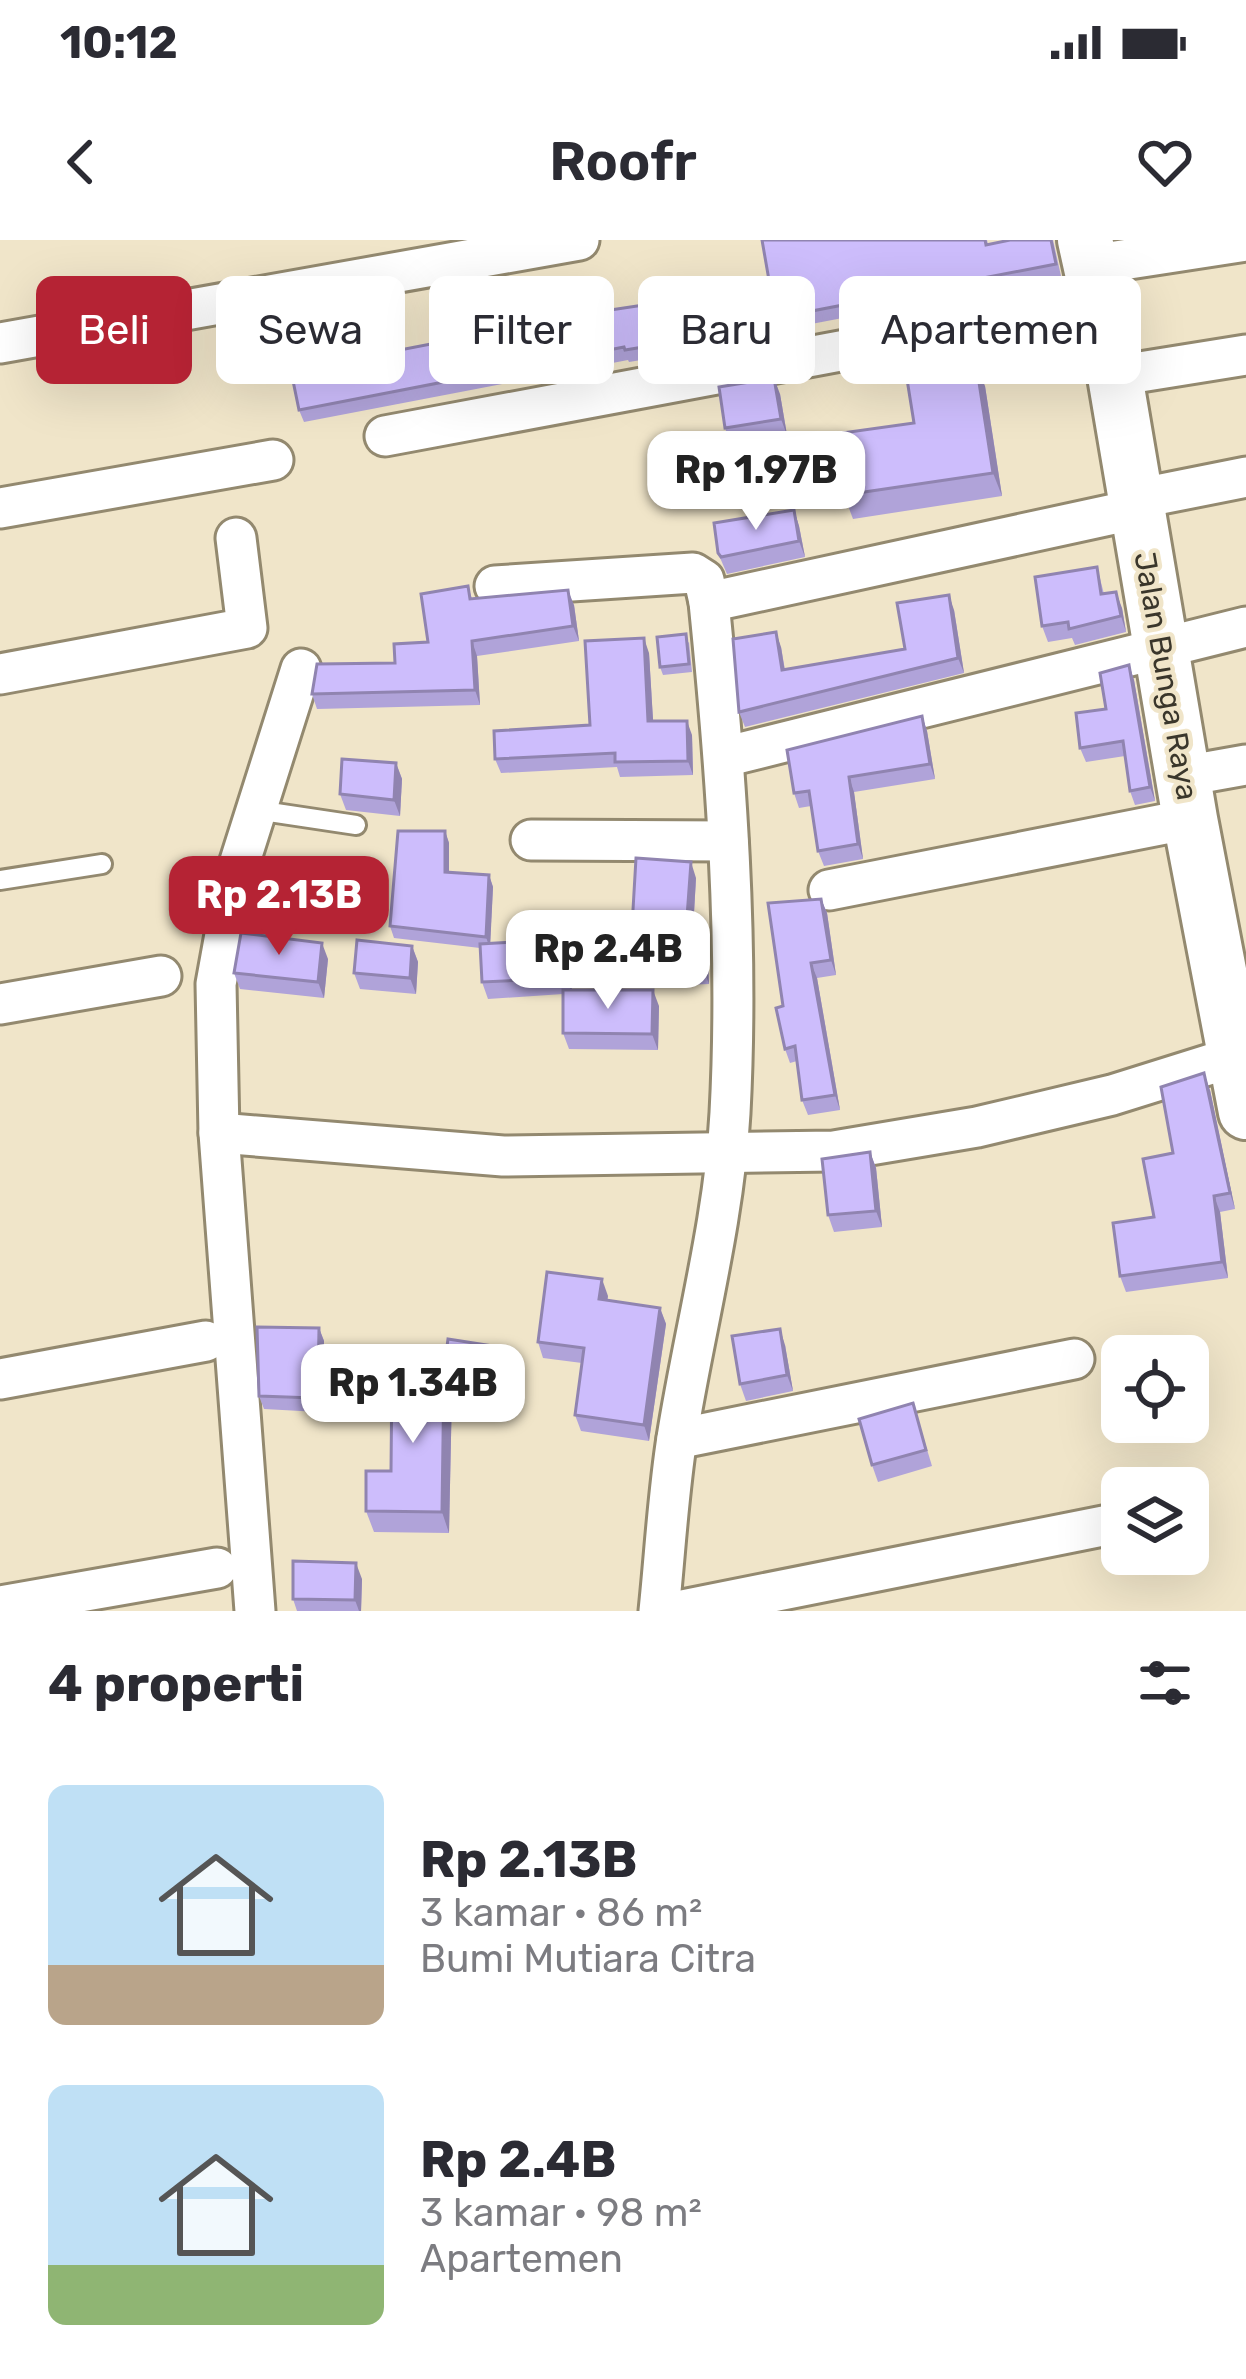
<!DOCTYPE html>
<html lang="id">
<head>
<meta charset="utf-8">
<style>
	:root { --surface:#fff; --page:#f2f2f3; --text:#2b2b33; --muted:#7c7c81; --accent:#b52334 }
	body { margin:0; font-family:Rubik,sans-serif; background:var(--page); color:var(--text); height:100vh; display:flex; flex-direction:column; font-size:45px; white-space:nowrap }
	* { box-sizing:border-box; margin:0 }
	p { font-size:39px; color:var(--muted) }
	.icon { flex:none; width:66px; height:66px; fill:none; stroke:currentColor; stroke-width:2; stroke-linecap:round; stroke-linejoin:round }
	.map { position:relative; height:1371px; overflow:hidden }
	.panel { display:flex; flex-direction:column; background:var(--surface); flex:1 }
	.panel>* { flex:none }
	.top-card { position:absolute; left:36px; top:36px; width:1176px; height:108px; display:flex; gap:24px }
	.tools { position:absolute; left:1101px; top:1095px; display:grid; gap:24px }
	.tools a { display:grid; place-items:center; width:108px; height:108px; border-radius:18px; background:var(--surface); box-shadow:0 12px 48px #0002; font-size:60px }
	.price { position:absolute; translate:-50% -102px; padding:0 27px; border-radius:24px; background:#fff; color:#222; font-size:39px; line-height:78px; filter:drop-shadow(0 3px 6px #0008) }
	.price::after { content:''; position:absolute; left:50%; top:72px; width:36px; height:27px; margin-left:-18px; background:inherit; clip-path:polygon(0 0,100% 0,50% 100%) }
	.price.on { background:var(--accent); color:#fff }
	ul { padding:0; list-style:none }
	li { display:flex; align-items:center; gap:36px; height:300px; padding:0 48px }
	li span { display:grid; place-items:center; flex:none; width:336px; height:240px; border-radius:18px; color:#555 }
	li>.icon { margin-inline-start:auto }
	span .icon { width:144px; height:144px; fill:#fffc; stroke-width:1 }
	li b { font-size:51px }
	h2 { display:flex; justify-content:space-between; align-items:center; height:144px; padding:0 48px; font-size:51px }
	.chip { padding:0 42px; border-radius:18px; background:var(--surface); box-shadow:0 12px 48px #0002; font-size:42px; line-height:108px }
	.chip.on { background:var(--accent); color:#fff }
	.status { display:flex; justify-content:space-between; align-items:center; height:84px; padding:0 60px; background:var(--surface); direction:ltr }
	.status svg { height:33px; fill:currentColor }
	header { display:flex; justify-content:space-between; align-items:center; height:156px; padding:0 48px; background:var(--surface); font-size:54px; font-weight:600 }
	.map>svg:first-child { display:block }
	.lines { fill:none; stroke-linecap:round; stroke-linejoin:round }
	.lane-casing { stroke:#93896f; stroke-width:24 }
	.street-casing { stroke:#93896f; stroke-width:45 }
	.secondary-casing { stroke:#93896f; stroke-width:60 }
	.lane { stroke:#fff; stroke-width:18 }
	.street { stroke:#fff; stroke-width:39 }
	.secondary { stroke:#fff; stroke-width:54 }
	.wall { fill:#b0a3d9 }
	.shaded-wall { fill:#9084b0 }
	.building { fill:#cdbdfc; stroke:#9084b0; stroke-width:3 }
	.labels { text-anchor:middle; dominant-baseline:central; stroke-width:9; stroke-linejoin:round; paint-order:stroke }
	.street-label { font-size:30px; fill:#3a362b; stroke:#f0e5c9 }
</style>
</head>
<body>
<div class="status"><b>10:12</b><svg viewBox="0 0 49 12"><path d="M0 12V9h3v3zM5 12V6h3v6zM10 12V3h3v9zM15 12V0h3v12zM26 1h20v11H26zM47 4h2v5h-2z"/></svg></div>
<header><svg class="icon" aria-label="back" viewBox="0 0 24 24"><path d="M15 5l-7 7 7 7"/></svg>Roofr<svg class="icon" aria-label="heart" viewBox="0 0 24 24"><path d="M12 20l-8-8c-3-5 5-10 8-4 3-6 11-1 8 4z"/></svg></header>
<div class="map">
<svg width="1246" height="1371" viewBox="0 0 1246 1371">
	<rect width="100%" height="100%" fill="#f0e5c9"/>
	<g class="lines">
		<defs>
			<g id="lane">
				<polyline points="256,570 356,585"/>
				<polyline points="0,640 102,624"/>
			</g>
			<g id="street">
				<polyline points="1090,25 1246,1"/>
				<polyline points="0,103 579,0"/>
				<polyline points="1115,136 1246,115"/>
				<polyline points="385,196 1097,63"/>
				<polyline points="1136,259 1246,237"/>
				<polyline points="0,268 273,220"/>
				<path d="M495,346L693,333L704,340L709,362C726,531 739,703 730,873C724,982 694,1091 677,1198C668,1255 665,1314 659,1371"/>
				<polyline points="709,362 1137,269"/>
				<polyline points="0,434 247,388 236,298"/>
				<polyline points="724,517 1246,387"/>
				<polyline points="1184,536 1246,525"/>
				<polyline points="531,600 728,601"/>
				<polyline points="829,650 1190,579"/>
				<polyline points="0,764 161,736"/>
				<polyline points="219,893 503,916 834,911 977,887 1112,855 1246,813"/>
				<polyline points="0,1139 206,1101"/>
				<polyline points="677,1199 1074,1119"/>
				<polyline points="0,1366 217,1328"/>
				<polyline points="255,1371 219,893 216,744 236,634 301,429"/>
				<polyline points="677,1371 1113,1284"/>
			</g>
			<polyline id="secondary" points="1085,0 1115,136 1190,579 1246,872"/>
		</defs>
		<!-- lane casing -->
		<use href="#lane" class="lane-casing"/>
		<!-- street casing -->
		<use href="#street" class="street-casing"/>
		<!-- secondary casing -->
		<use href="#secondary" class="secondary-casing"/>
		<!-- lane -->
		<use href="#lane" class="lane"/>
		<!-- street -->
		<use href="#street" class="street"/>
		<!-- secondary -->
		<use href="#secondary" class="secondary"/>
	</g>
	<!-- wall -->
	<g class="wall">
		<polygon points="762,0 987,0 988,4 1010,0 1053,0 1061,36 708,104 708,109 629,122 628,120 304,182 299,170 770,46"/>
		<polygon points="985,146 1002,256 853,279 844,255 914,183"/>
		<polygon points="780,154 787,195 731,205 725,188"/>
		<polygon points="794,270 799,286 805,317 727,334 718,313"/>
		<polygon points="1097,327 1104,354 1122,368 1126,392 1075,405 1072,398 1048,402 1042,386"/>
		<polygon points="468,346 472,359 574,365 579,401 477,416 480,465 317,469 312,454 395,423 428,402"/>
		<polygon points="954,370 964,433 745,487 739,472 781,407 785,430 905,409"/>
		<polygon points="689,402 692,432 663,435 660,427"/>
		<polygon points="649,413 653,481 692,495 693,535 620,537 617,527 501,533 495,519 590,485"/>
		<polygon points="1129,425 1134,440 1155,561 1135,565 1130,551 1125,516 1086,522 1080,508 1106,469"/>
		<polygon points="922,476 927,491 935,539 854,552 863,619 824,626 818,611 811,566 799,568 794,553"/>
		<polygon points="396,523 402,539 400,576 346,570 340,554"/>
		<polygon points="445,591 449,603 449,632 489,635 493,647 490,703 570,715 572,750 659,766 658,810 569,809 563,793 563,754 488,759 482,742 480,708 394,698 390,686"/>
		<polygon points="696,638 693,691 701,690 707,706 709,744 640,747 635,731"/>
		<polygon points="821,659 827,673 836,735 817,738 840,870 808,875 802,860 797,821 790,823 785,809"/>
		<polygon points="412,706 418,722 416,754 360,749 354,733"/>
		<polygon points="328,719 324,758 240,749 234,733"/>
		<polygon points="1210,850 1235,969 1220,972 1228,1038 1126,1052 1120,1036 1154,977 1173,913"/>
		<polygon points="870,912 876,928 882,987 834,992 828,975"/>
		<polygon points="608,1056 607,1060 660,1068 666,1084 649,1201 581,1191 575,1175 582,1123 543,1118 538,1102"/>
		<polygon points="319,1088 324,1101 323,1162 319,1162 319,1172 264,1169 259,1156"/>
		<polygon points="785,1105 793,1151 746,1161 740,1144"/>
		<polygon points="493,1106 496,1114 491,1148 449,1142 452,1150 449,1293 374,1292 366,1271 391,1231 444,1129"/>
		<polygon points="913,1163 932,1226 878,1242 872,1225"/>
		<polygon points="362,1339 361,1371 297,1371 293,1359"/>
	</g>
	<!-- shaded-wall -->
	<g class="shaded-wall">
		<polygon points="976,123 985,146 1002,256 993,233"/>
		<polygon points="774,138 780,154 787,195 781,179"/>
		<polygon points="794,270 799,286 805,317 799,301"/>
		<polygon points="568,350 574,365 579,401 573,386"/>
		<polygon points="1116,352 1122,368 1126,392 1121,376"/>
		<polygon points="949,355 954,370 964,433 958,418"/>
		<polygon points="776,392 781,407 787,445 782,430"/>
		<polygon points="644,398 649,413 654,496 648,481"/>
		<polygon points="472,401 477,416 480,465 475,450"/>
		<polygon points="1129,425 1134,440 1155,561 1150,547"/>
		<polygon points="922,476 927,491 935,539 930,524"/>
		<polygon points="687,481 692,495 693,535 688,521"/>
		<polygon points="396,523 402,539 400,576 394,560"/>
		<polygon points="849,537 854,552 863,619 858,604"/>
		<polygon points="445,591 449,603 449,644 445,632"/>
		<polygon points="691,622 696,638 692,707 686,691"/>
		<polygon points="489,635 493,647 490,709 486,697"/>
		<polygon points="821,659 827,673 836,735 831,720"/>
		<polygon points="701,690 707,706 709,744 703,728"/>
		<polygon points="564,699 570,715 572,754 566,738"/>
		<polygon points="322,703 328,719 324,758 318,742"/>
		<polygon points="412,706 418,722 416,754 410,738"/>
		<polygon points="811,723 817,738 840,870 835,855"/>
		<polygon points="653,750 659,766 658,810 652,794"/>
		<polygon points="1204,833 1210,850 1235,969 1230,953"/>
		<polygon points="870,912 876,928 882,987 876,971"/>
		<polygon points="1214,956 1220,972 1228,1038 1222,1022"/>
		<polygon points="602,1039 608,1056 605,1075 599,1059"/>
		<polygon points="660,1068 666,1084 649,1201 644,1185"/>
		<polygon points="319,1088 324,1101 323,1162 318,1148"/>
		<polygon points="780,1089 785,1105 793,1151 787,1135"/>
		<polygon points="493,1106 496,1114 491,1148 488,1140"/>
		<polygon points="444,1129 452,1150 449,1293 442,1272"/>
		<polygon points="314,1148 319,1162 319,1172 314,1158"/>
		<polygon points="356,1323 362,1339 361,1371 359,1371 355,1360"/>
	</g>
	<!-- building -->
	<g class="building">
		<polygon points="762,0 985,0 986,5 1010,0 1051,0 1056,24 703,92 704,97 625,110 624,107 299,170 291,131 597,72 770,46"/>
		<polygon points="976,123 993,233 844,255 835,194 914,183 906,133"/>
		<polygon points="774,138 781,179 725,188 719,147"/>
		<polygon points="794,270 799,301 721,317 718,313 714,283"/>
		<polygon points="1097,327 1101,354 1116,352 1121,376 1069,389 1068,382 1042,386 1035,337"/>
		<polygon points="468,346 470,359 568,350 573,386 472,401 475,450 312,454 317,424 395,423 394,404 428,402 421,354"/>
		<polygon points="949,355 958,418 739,472 733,399 776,392 782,430 905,409 897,363"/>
		<polygon points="686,394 689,424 660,427 657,397"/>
		<polygon points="644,398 648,481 687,481 688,521 615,522 615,513 495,519 494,491 590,485 585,401"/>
		<polygon points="1129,425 1150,547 1130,551 1123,501 1080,508 1076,473 1106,469 1100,433"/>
		<polygon points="922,476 930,524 849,537 858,604 818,611 809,551 794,553 787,510"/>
		<polygon points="342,519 396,523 394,560 340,554"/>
		<polygon points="398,591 445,591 445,632 489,635 486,697 390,686"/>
		<polygon points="636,618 691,622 686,691 701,690 703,728 635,731 632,687"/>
		<polygon points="821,659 831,720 811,723 835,855 802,860 795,806 785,809 776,768 783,766 768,663"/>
		<polygon points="241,693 322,703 318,742 234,733"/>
		<polygon points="564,699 566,738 482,742 480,704"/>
		<polygon points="357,700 412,706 410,738 354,733"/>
		<polygon points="563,750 653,750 652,794 563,793"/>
		<polygon points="1204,833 1230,953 1214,956 1222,1022 1120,1036 1113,983 1154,977 1143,919 1173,913 1161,847"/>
		<polygon points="870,912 876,971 828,975 822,919"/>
		<polygon points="547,1032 602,1039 599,1059 660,1068 644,1185 575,1175 584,1108 538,1102"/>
		<polygon points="257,1087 319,1088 318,1148 314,1148 314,1158 259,1156"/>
		<polygon points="780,1089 787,1135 740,1144 732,1096"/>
		<polygon points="448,1099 493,1106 488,1140 446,1134 444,1129"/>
		<polygon points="392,1126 444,1129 442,1272 366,1271 366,1231 391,1231"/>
		<polygon points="913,1163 926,1210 872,1225 859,1179"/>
		<polygon points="293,1321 356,1323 355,1360 293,1359"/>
	</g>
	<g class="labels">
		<!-- street labels -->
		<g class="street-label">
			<text transform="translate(1166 436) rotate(80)">Jalan Bunga Raya</text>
		</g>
	</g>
</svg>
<div class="tools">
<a><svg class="icon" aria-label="locate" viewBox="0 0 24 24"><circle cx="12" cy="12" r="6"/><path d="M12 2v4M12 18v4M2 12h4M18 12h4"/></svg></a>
<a><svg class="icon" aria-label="layers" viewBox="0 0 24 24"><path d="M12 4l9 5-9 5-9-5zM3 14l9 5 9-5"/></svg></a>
</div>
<b class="price" style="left:756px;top:293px">Rp 1.97B</b>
<b class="price on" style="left:279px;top:718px">Rp 2.13B</b>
<b class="price" style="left:608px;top:772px">Rp 2.4B</b>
<b class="price" style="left:413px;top:1206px">Rp 1.34B</b>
<div class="top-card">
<a class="chip on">Beli</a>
<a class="chip">Sewa</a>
<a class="chip">Filter</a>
<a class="chip">Baru</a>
<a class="chip">Apartemen</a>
</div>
</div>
<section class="panel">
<h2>4 properti<svg class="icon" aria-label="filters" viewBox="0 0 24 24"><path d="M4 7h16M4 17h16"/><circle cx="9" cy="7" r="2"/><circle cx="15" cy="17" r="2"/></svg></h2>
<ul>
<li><span style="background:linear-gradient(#bfe0f5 75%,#b9a48a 0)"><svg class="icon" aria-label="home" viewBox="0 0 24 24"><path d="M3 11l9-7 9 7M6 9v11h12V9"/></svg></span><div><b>Rp 2.13B</b><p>3 kamar · 86 m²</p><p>Bumi Mutiara Citra</p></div></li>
<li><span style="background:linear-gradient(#bfe0f5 75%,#8fb573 0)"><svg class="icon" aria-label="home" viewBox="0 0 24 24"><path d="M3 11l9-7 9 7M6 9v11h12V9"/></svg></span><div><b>Rp 2.4B</b><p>3 kamar · 98 m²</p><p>Apartemen</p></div></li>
</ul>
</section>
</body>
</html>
